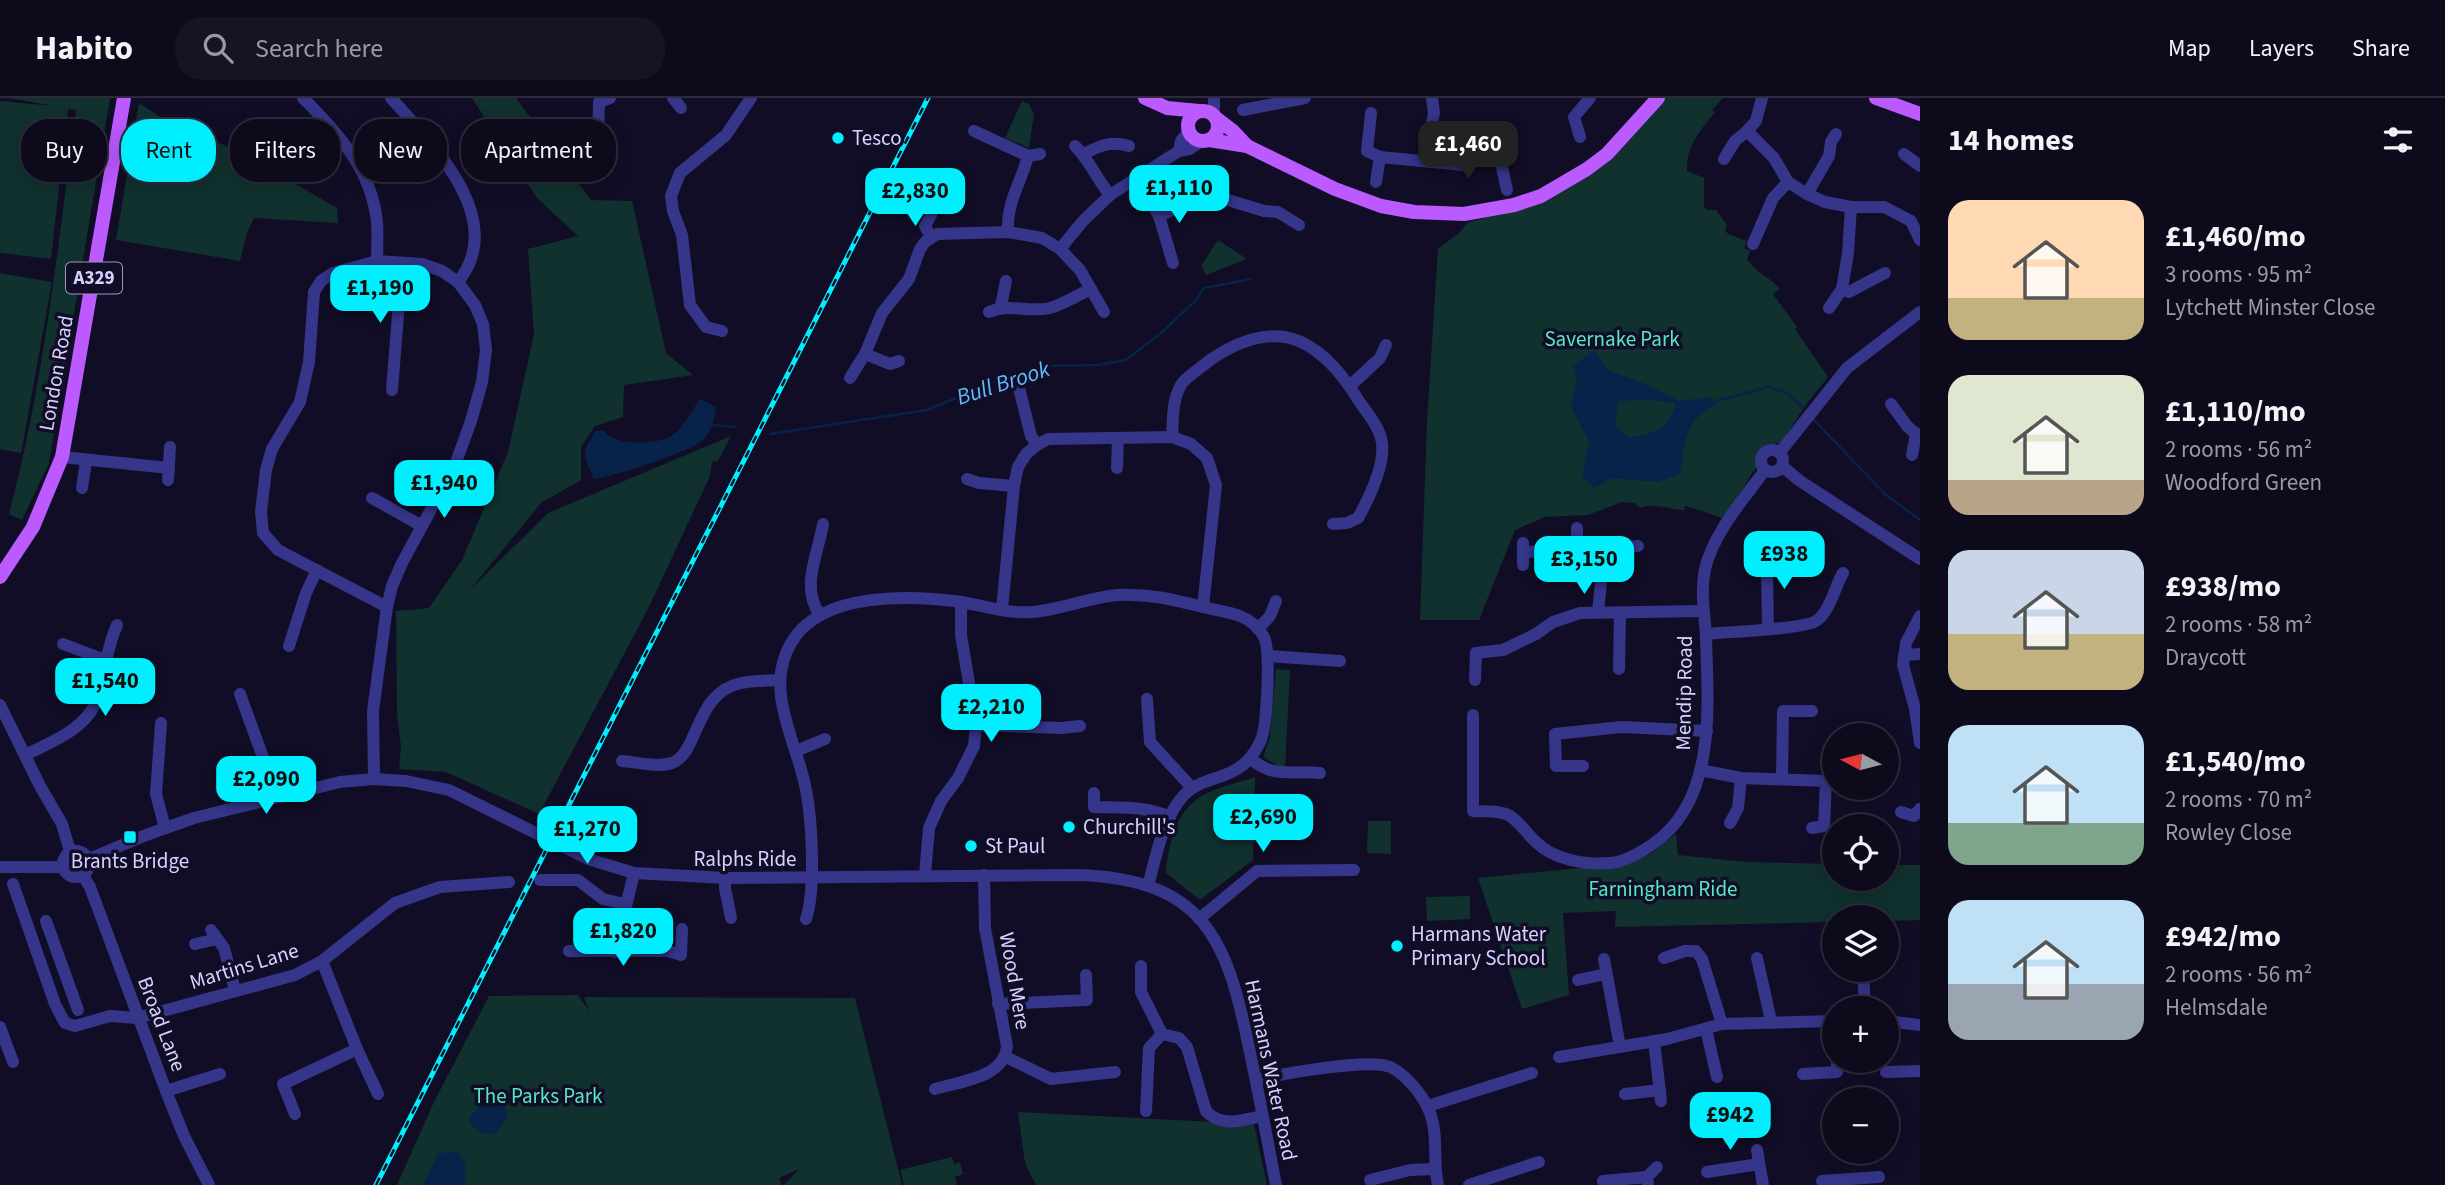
<!DOCTYPE html>
<html lang="en">
<head>
<meta charset="utf-8">
<style>
	:root { --surface:#0d0a1c; --page:#161325; --text:#f1f3f6; --muted:#9a9aa3; --line:#2d2b3b; --accent:#00eefe }
	body { margin:0; font-family:"Source Sans 3",sans-serif; background:var(--page); color:var(--text); height:100vh; display:flex; flex-direction:column; font-size:26px; white-space:nowrap }
	* { box-sizing:border-box; margin:0 }
	p { font-size:23px; color:var(--muted) }
	.icon { flex:none; width:38px; height:38px; fill:none; stroke:currentColor; stroke-width:2; stroke-linecap:round; stroke-linejoin:round }
	.map { position:relative; flex:1; overflow:hidden }
	.sheet { display:flex; flex-direction:column; background:var(--surface); width:525px }
	.sheet>* { flex:none }
	.guide { position:absolute; left:21px; top:21px; width:665px; height:63px; display:flex; gap:14px }
	.needle { width:46px; rotate:277deg }
	.controls { position:absolute; left:1822px; top:625px; display:grid; gap:14px }
	.controls a { display:grid; place-items:center; width:77px; height:77px; border-radius:50%; background:var(--surface); box-shadow:0 4px 18px #0003,0 0 0 2px var(--line); font-size:35px }
	.price { position:absolute; translate:-50% -60px; padding:0 16px; border-radius:14px; background:var(--accent); color:#111; font-size:23px; line-height:46px; filter:drop-shadow(0 2px 4px #0008) }
	.price::after { content:''; position:absolute; left:50%; top:42px; width:21px; height:16px; margin-left:-10px; background:inherit; clip-path:polygon(0 0,100% 0,50% 100%) }
	.price.current { background:#222; color:#fff }
	ul { padding:0; list-style:none }
	li { display:flex; align-items:center; gap:21px; height:175px; padding:0 28px }
	li span { display:grid; place-items:center; flex:none; width:196px; height:140px; border-radius:21px; color:#555 }
	li>.icon { margin-inline-start:auto }
	span .icon { width:84px; height:84px; fill:#fffc; stroke-width:1 }
	li b { font-size:30px }
	h2 { display:flex; justify-content:space-between; align-items:center; height:84px; padding:0 28px; font-size:30px }
	.pill { padding:0 24px; border-radius:28px; background:var(--surface); box-shadow:0 4px 18px #0003,0 0 0 2px var(--line); font-size:24px; line-height:63px }
	.pill.current { background:var(--accent); color:#111 }
	header { display:flex; align-items:center; gap:42px; box-sizing:border-box; height:98px; padding:0 35px; background:var(--surface); border-bottom:2px solid var(--line) }
	header strong { font-size:33px }
	nav { display:flex; gap:38px; margin-inline-start:auto; font-size:24px }
	.search { width:490px; height:63px; background:var(--page); display:flex; align-items:center; gap:18px; box-sizing:border-box; padding:0 24px; border-radius:28px; color:var(--muted); font-size:26px }
	main { display:flex; flex:1; min-height:0 }
	.map>svg:first-child { display:block }
	.green { fill:#10312e }
	.water { fill:#08234a; fill-rule:evenodd }
	.lines { fill:none; stroke-linecap:round; stroke-linejoin:round }
	.stream { stroke:#08234a; stroke-width:2.5 }
	.minor { stroke:#353589; stroke-width:12 }
	.major { stroke:#bb5aff; stroke-width:14 }
	.rail-casing { stroke:#00eefe; stroke-width:5 }
	.rail { stroke:#110d26; stroke-width:2.5; stroke-dasharray:8; stroke-linecap:butt }
	.poi-dot { fill:#00eefe; stroke:#110d26; stroke-width:2.5 }
	.labels { text-anchor:middle; dominant-baseline:central; stroke-width:7; stroke-linejoin:round; paint-order:stroke }
	.shield { fill:#110d26; stroke:#9b98be; stroke-width:2 }
	.shield-label { font-size:19px; font-weight:bold; fill:#d6d3ff }
	.poi-label { font-size:21px; fill:#d6d3ff; stroke:#110d26; text-anchor:start }
	.park-label { font-size:21px; fill:#56e8be; stroke:#110d26 }
	.street-label { font-size:21px; fill:#d6d3ff; stroke:#110d26 }
	.water-label { font-size:23px; font-style:italic; fill:#61bcff; stroke:#110d26 }
</style>
</head>
<body>
<header>
<strong>Habito</strong>
<div class="search"><svg class="icon" aria-label="search" viewBox="0 0 24 24"><circle cx="10" cy="10" r="6"/><path d="M15 15l6 6"/></svg>Search here</div>
<nav><a>Map</a><a>Layers</a><a>Share</a></nav>
</header>
<main>
<div class="map">
<svg width="1920" height="1087" viewBox="0 0 1920 1087">
	<rect width="100%" height="100%" fill="#110d26"/>
	<!-- green -->
	<g class="green">
		<path d="M9,0H110L49,365L22,422L9,416C44,285 58,147 76,12L68,11L51,161L0,155V3L54,8Z"/>
		<polygon points="472,0 516,0 591,102 632,103 666,255 693,277 624,287 623,319 595,328 581,349 581,382 541,405 469,493 548,415 731,338 718,363 712,364 710,378 648,511 539,716 446,674 399,671 401,648 397,615 396,513 429,510 462,462 508,354 534,236 528,151 578,138 537,100"/>
		<path d="M1662,0H1723L1712,12L1715,14C1700,33 1686,48 1687,73L1704,80V109L1707,112H1716L1727,127L1725,132L1728,136L1747,143L1744,150L1750,153L1747,161C1756,175 1769,178 1780,191L1773,196L1797,229L1795,231L1828,279L1805,308L1781,345H1776L1752,375L1725,421L1687,408H1684L1685,412C1668,412 1657,404 1640,410L1634,405L1622,404L1588,417L1545,419L1515,432L1479,522H1420L1427,322L1438,151L1460,134L1467,125L1546,102L1626,46Z"/>
		<polygon points="1022,3 1029,6 1034,16 1029,50 1005,40"/>
		<polygon points="139,5 162,20 242,55 337,110 338,125 254,120 246,138 240,163 116,142"/>
		<polygon points="1218,142 1247,161 1206,177 1201,168"/>
		<polygon points="0,175 52,184 21,355 0,351"/>
		<polygon points="1276,571 1290,572 1285,672 1263,659 1270,639"/>
		<path d="M1255,679L1253,762L1200,802L1166,775C1168,747 1176,712 1202,698C1217,689 1238,685 1255,679Z"/>
		<polygon points="1368,723 1391,723 1391,756 1367,755"/>
		<polygon points="1676,736 1678,757 1746,764 1834,766 1834,780 1886,780 1887,767 1920,767 1920,822 1887,823 1886,819 1834,819 1834,824 1615,829 1616,813 1563,815 1569,897 1522,911 1478,780 1632,765 1652,755"/>
		<polygon points="1470,798 1470,821 1427,823 1426,799"/>
		<polygon points="578,897 589,913 584,899 855,900 902,1087 784,1087 799,1071 779,1080 782,1087 397,1087 434,1004 489,898"/>
		<polygon points="1018,1014 1254,1026 1267,1087 1036,1087 1025,1065"/>
		<polygon points="952,1059 954,1066 960,1064 963,1076 955,1079 957,1087 904,1087 900,1072"/>
	</g>
	<!-- water -->
	<g class="water">
		<path d="M1594,252L1608,272L1650,288L1680,303L1710,299L1714,308C1684,322 1684,347 1681,376L1657,384L1612,380L1594,390L1582,379L1589,343L1571,309L1577,284L1573,269ZM1648,302L1676,305C1668,333 1654,336 1628,339L1615,328L1618,303Z"/>
		<path d="M700,301L716,309C714,322 713,333 702,343C688,354 613,379 594,381C584,357 580,355 596,333H604C613,348 659,347 673,337C684,329 692,312 700,301Z"/>
		<path d="M492,1002L504,1006L508,1018L496,1036C485,1037 473,1034 469,1022L477,1010Z"/>
		<polygon points="458,1054 466,1065 465,1087 423,1087 438,1055"/>
	</g>
	<g class="lines">
		<!-- stream -->
		<g class="stream">
			<polyline points="1712,304 1769,289 1789,296 1802,309"/>
			<polyline points="1814,322 1886,397 1920,422"/>
			<polyline points="712,327 736,329"/>
			<polyline points="770,336 927,312 1007,279 1042,268 1098,267 1126,262 1161,235 1196,202 1204,190 1251,181"/>
		</g>
		<!-- minor -->
		<g class="minor">
			<path d="M303,0C339,36 372,72 377,125C378,137 377,151 377,163"/>
			<path d="M391,0C432,46 509,121 458,184"/>
			<polyline points="673,0 681,10"/>
			<polyline points="1243,12 1305,0"/>
			<polyline points="1371,15 1367,53 1380,59 1463,67 1506,54"/>
			<polyline points="1214,17 1214,0"/>
			<polyline points="974,33 1028,58 1040,56"/>
			<polyline points="1747,33 1756,23 1762,0"/>
			<polyline points="1580,39 1574,19 1590,0"/>
			<path d="M1075,48C1089,62 1097,81 1110,97"/>
			<polyline points="1475,48 1479,62"/>
			<polyline points="592,51 598,42 599,4 610,0"/>
			<polyline points="1179,53 1181,43 1189,33"/>
			<path d="M1084,56C1100,47 1111,43 1129,48"/>
			<polyline points="1499,56 1507,92"/>
			<polyline points="1904,56 1920,68"/>
			<polyline points="1724,61 1735,43 1747,33 1774,60 1788,84 1807,96 1825,104 1851,109 1884,109 1911,123 1920,142"/>
			<polyline points="1425,63 1434,15 1432,0"/>
			<polyline points="1137,79 1159,118 1208,96 1264,113 1278,114 1299,127"/>
			<polyline points="1376,84 1380,59"/>
			<polyline points="1807,96 1829,58 1831,44 1836,36"/>
			<polyline points="1159,118 1173,165"/>
			<path d="M1008,134C1006,105 1021,85 1028,58"/>
			<polyline points="931,139 925,128 931,117 933,100"/>
			<polyline points="1753,146 1773,100 1788,84"/>
			<polyline points="1060,151 1083,123 1110,97 1179,53 1190,51 1201,43"/>
			<polyline points="1842,191 1849,194 1885,175"/>
			<polyline points="1001,208 1006,183"/>
			<polyline points="1829,210 1842,191 1848,155 1851,109"/>
			<path d="M989,214C1009,205 1029,215 1050,210C1064,206 1078,197 1091,191"/>
			<polyline points="722,233 706,229 690,207 682,137 673,113 671,98 680,75 726,37 751,0"/>
			<polyline points="865,256 890,266 899,263"/>
			<polyline points="850,280 865,256 882,215 909,181 920,151 925,144 937,136 1008,134 1042,140 1060,151 1080,172 1104,214"/>
			<polyline points="1350,288 1380,260 1386,247"/>
			<polyline points="1019,290 1031,338 1037,347"/>
			<polyline points="392,292 402,165"/>
			<polyline points="1891,306 1907,328 1916,336 1920,336"/>
			<path d="M1172,339C1173,322 1172,302 1181,287C1185,280 1194,275 1201,269C1227,248 1265,229 1299,243C1326,255 1344,279 1359,303C1367,315 1380,329 1382,345C1385,368 1369,400 1358,420L1347,425L1333,426"/>
			<circle cx="1772" cy="363" r="11"/>
			<polyline points="1780,354 1847,270 1920,214"/>
			<polyline points="1912,357 1916,336"/>
			<polyline points="62,359 169,370"/>
			<polyline points="1783,369 1800,383 1920,461"/>
			<polyline points="1117,370 1118,340"/>
			<polyline points="967,381 979,385 1014,388"/>
			<polyline points="168,382 170,349"/>
			<polyline points="82,390 86,363"/>
			<polyline points="372,400 422,428"/>
			<polyline points="1577,430 1577,446 1597,472 1601,484 1598,514"/>
			<polyline points="1524,454 1559,453 1577,446"/>
			<polyline points="1589,459 1616,450 1638,448"/>
			<polyline points="1523,467 1523,445"/>
			<polyline points="1002,511 1014,388 1018,369 1026,356 1037,347 1048,341 1172,339 1191,346 1207,360 1216,387 1203,509"/>
			<path d="M820,517C800,489 818,457 823,426"/>
			<polyline points="1920,518 1906,545 1903,567 1915,611 1920,645"/>
			<polyline points="1768,530 1767,473 1779,440 1790,441"/>
			<polyline points="1258,531 1270,518 1276,503"/>
			<path d="M1706,536C1726,534 1805,531 1816,523C1830,514 1835,488 1843,475"/>
			<polyline points="63,546 105,562"/>
			<polyline points="289,548 306,495 317,472"/>
			<polyline points="1904,557 1920,556"/>
			<polyline points="1268,558 1340,563"/>
			<polyline points="1619,571 1620,515"/>
			<polyline points="1475,582 1476,555 1503,552 1536,536 1553,524 1580,515 1702,513"/>
			<polyline points="240,596 277,698"/>
			<polyline points="1147,601 1150,644 1192,690"/>
			<polyline points="0,607 40,688 62,726 70,753"/>
			<path d="M1473,617V713C1484,714 1501,712 1510,718C1520,724 1527,736 1536,744C1554,762 1585,767 1610,765C1624,764 1642,754 1653,746C1717,702 1708,608 1706,540C1705,516 1700,495 1705,471C1714,434 1743,402 1765,372"/>
			<polyline points="161,625 156,696 165,730"/>
			<polyline points="976,627 1062,630 1080,628"/>
			<polyline points="796,653 825,641"/>
			<path d="M25,657C50,645 88,630 97,601C105,576 106,551 117,527"/>
			<path d="M1250,660C1273,681 1291,672 1320,675"/>
			<path d="M622,663C636,664 658,670 672,665C700,654 694,595 741,585C753,582 767,583 780,582"/>
			<polyline points="1583,668 1556,668 1555,636 1621,629 1707,633"/>
			<polyline points="1700,672 1741,680 1826,683 1824,728 1812,730"/>
			<polyline points="1782,680 1783,613 1812,613"/>
			<polyline points="374,681 373,613 387,509 392,488 402,465 455,367 471,323 482,284 486,252 483,226 475,207 458,184 442,173 422,166 377,163 333,175 321,183 314,194 309,264 300,304 272,351 266,372 261,414 263,435 278,452 387,509"/>
			<path d="M1094,695V709C1120,710 1147,708 1170,719"/>
			<polyline points="1901,714 1914,718 1920,711"/>
			<polyline points="1730,725 1738,710 1741,680"/>
			<circle cx="76" cy="766" r="13"/>
			<path d="M89,761L146,737L194,720L340,684L374,681L406,683L449,692L588,761L634,775L725,780L1078,777C1203,781 1227,840 1249,950C1259,996 1267,1041 1276,1087"/>
			<polyline points="0,769 63,769"/>
			<polyline points="925,777 929,730 941,703 958,680 974,648 976,627 961,537 961,504"/>
			<polyline points="83,778 90,789 166,993 184,1038 209,1087"/>
			<polyline points="725,780 725,790 731,820"/>
			<polyline points="540,782 578,782 603,801 625,806"/>
			<polyline points="13,786 55,906 65,925 75,928 110,918 137,920 295,877 322,863 395,805 440,789 509,784"/>
			<path d="M806,821C816,791 812,719 805,687C795,640 764,591 791,545C821,493 911,497 962,504C984,508 1009,516 1032,514C1059,512 1088,500 1117,497C1147,495 1174,502 1203,509C1215,512 1229,514 1240,518C1250,522 1259,530 1264,539C1271,554 1267,627 1261,642C1256,653 1248,665 1237,671C1220,682 1199,681 1184,697C1163,720 1156,758 1148,788"/>
			<polyline points="1199,821 1257,773 1354,772"/>
			<polyline points="46,823 78,912"/>
			<polyline points="211,832 224,850 235,892"/>
			<polyline points="195,846 217,841"/>
			<polyline points="569,853 668,853 681,857 682,831"/>
			<polyline points="615,854 634,775"/>
			<polyline points="1664,860 1685,853 1696,853 1702,861 1722,926"/>
			<polyline points="1757,860 1771,923"/>
			<polyline points="1604,861 1620,949"/>
			<polyline points="322,863 357,951 378,996"/>
			<polyline points="1141,868 1141,894 1162,936"/>
			<polyline points="1863,872 1865,910"/>
			<polyline points="1578,882 1606,876"/>
			<polyline points="998,906 1087,902 1086,877"/>
			<polyline points="1886,923 1920,927"/>
			<polyline points="0,929 13,964"/>
			<polyline points="1706,931 1717,979"/>
			<path d="M1162,936L1179,940L1187,949L1206,1013C1221,1030 1243,1022 1262,1018"/>
			<polyline points="1654,943 1661,1003"/>
			<polyline points="1006,959 1051,981 1115,974"/>
			<polyline points="1559,959 1667,941 1722,926 1834,923"/>
			<polyline points="1886,974 1920,973"/>
			<polyline points="1803,976 1837,974 1837,962"/>
			<path d="M1256,982C1282,976 1368,960 1390,969C1404,975 1420,994 1427,1008C1440,1033 1432,1061 1438,1087"/>
			<path d="M935,991C961,983 1004,980 1007,948L985,830L984,777"/>
			<polyline points="166,993 220,976"/>
			<polyline points="1625,996 1660,992"/>
			<polyline points="1428,1008 1532,975"/>
			<polyline points="1146,1013 1149,950 1162,936"/>
			<polyline points="295,1016 283,986 357,951"/>
			<polyline points="1757,1052 1763,1087"/>
			<polyline points="1707,1074 1759,1066"/>
			<polyline points="1370,1082 1410,1072 1434,1071"/>
			<polyline points="1603,1083 1647,1079"/>
			<polyline points="1822,1083 1879,1079"/>
			<polyline points="1469,1087 1539,1064"/>
			<polyline points="1648,1087 1647,1079 1657,1069"/>
		</g>
		<!-- major -->
		<g class="major">
			<polyline points="1145,0 1167,10 1199,13"/>
			<polyline points="1876,0 1920,16"/>
			<circle cx="1203" cy="28" r="15"/>
			<polyline points="1216,20 1233,33 1247,48"/>
			<polyline points="1209,42 1247,48 1335,91 1381,108 1414,114 1464,116 1514,107 1541,98 1587,71 1607,56 1658,0"/>
			<polyline points="0,479 33,429 62,359 124,0"/>
		</g>
		<defs>
			<polyline id="rail" points="376,1087 928,0"/>
		</defs>
		<!-- rail casing -->
		<use href="#rail" class="rail-casing"/>
		<!-- rail -->
		<use href="#rail" class="rail"/>
	</g>
	<!-- markers -->
	<g class="poi-dot">
		<circle cx="838" cy="40" r="7"/>
		<circle cx="1069" cy="729" r="7"/>
		<rect x="123" y="732" width="14" height="14" rx="3.5"/>
		<circle cx="971" cy="748" r="7"/>
		<circle cx="1397" cy="848" r="7"/>
	</g>
	<g class="labels">
		<!-- shield labels -->
		<rect class="shield" x="66" y="164.5" width="56" height="31" rx="5"/>
		<g class="shield-label">
			<text x="94" y="180">A329</text>
		</g>
		<!-- poi labels -->
		<g class="poi-label">
			<text x="852" y="40">Tesco</text>
			<text x="1083" y="729">Churchill's</text>
			<text x="985" y="748">St Paul</text>
			<text x="130" y="763" text-anchor="middle">Brants Bridge</text>
			<text x="1411" y="836">Harmans Water<tspan x="1411" dy="24">Primary School</tspan></text>
		</g>
		<!-- park labels -->
		<g class="park-label">
			<text x="1612" y="241">Savernake Park</text>
			<text x="1663" y="791">Farningham Ride</text>
			<text x="538" y="998">The Parks Park</text>
		</g>
		<!-- street labels -->
		<g class="street-label">
			<text transform="translate(56 275) rotate(-80)">London Road</text>
			<text transform="translate(1684 595) rotate(-89)">Mendip Road</text>
			<text x="745" y="761">Ralphs Ride</text>
			<text transform="translate(244 868) rotate(-17)">Martins Lane</text>
			<text transform="translate(1015 883) rotate(80)">Wood Mere</text>
			<text transform="translate(162 926) rotate(69)">Broad Lane</text>
			<text transform="translate(1271 972) rotate(78)">Harmans Water Road</text>
		</g>
		<!-- water labels -->
		<g class="water-label">
			<text transform="translate(1003 285) rotate(-18)">Bull Brook</text>
		</g>
	</g>
</svg>
<div class="controls">
<a><svg class="needle" viewBox="-14 -14 28 28"><path d="M0-13l5 13h-10z" fill="#e53935"/><path d="M0 13l5-13h-10z" fill="#9a9aa3"/></svg></a>
<a><svg class="icon" aria-label="locate" viewBox="0 0 24 24"><circle cx="12" cy="12" r="6"/><path d="M12 2v4M12 18v4M2 12h4M18 12h4"/></svg></a>
<a><svg class="icon" aria-label="layers" viewBox="0 0 24 24"><path d="M12 4l9 5-9 5-9-5zM3 14l9 5 9-5"/></svg></a>
<a>+</a>
<a>−</a>
</div>
<b class="price current" style="left:1468px;top:83px">£1,460</b>
<b class="price" style="left:1179px;top:127px">£1,110</b>
<b class="price" style="left:915px;top:130px">£2,830</b>
<b class="price" style="left:380px;top:227px">£1,190</b>
<b class="price" style="left:444px;top:422px">£1,940</b>
<b class="price" style="left:1784px;top:493px">£938</b>
<b class="price" style="left:1584px;top:498px">£3,150</b>
<b class="price" style="left:105px;top:620px">£1,540</b>
<b class="price" style="left:991px;top:646px">£2,210</b>
<b class="price" style="left:266px;top:718px">£2,090</b>
<b class="price" style="left:1263px;top:756px">£2,690</b>
<b class="price" style="left:587px;top:768px">£1,270</b>
<b class="price" style="left:623px;top:870px">£1,820</b>
<b class="price" style="left:1730px;top:1054px">£942</b>
<div class="guide">
<a class="pill">Buy</a>
<a class="pill current">Rent</a>
<a class="pill">Filters</a>
<a class="pill">New</a>
<a class="pill">Apartment</a>
</div>
</div>
<section class="sheet">
<h2>14 homes<svg class="icon" aria-label="filters" viewBox="0 0 24 24"><path d="M4 7h16M4 17h16"/><circle cx="9" cy="7" r="2"/><circle cx="15" cy="17" r="2"/></svg></h2>
<ul>
<li><span style="background:linear-gradient(#ffd9b3 70%,#c2b280 0)"><svg class="icon" aria-label="home" viewBox="0 0 24 24"><path d="M3 11l9-7 9 7M6 9v11h12V9"/></svg></span><div><b>£1,460/mo</b><p>3 rooms · 95 m²</p><p>Lytchett Minster Close</p></div></li>
<li><span style="background:linear-gradient(#dfe7d0 75%,#b9a48a 0)"><svg class="icon" aria-label="home" viewBox="0 0 24 24"><path d="M3 11l9-7 9 7M6 9v11h12V9"/></svg></span><div><b>£1,110/mo</b><p>2 rooms · 56 m²</p><p>Woodford Green</p></div></li>
<li><span style="background:linear-gradient(#c9d6e8 60%,#c2b280 0)"><svg class="icon" aria-label="home" viewBox="0 0 24 24"><path d="M3 11l9-7 9 7M6 9v11h12V9"/></svg></span><div><b>£938/mo</b><p>2 rooms · 58 m²</p><p>Draycott</p></div></li>
<li><span style="background:linear-gradient(#bfe0f5 70%,#7fa58c 0)"><svg class="icon" aria-label="home" viewBox="0 0 24 24"><path d="M3 11l9-7 9 7M6 9v11h12V9"/></svg></span><div><b>£1,540/mo</b><p>2 rooms · 70 m²</p><p>Rowley Close</p></div></li>
<li><span style="background:linear-gradient(#bfe0f5 60%,#9aa5b1 0)"><svg class="icon" aria-label="home" viewBox="0 0 24 24"><path d="M3 11l9-7 9 7M6 9v11h12V9"/></svg></span><div><b>£942/mo</b><p>2 rooms · 56 m²</p><p>Helmsdale</p></div></li>
</ul>
</section>
</main>
</body>
</html>
